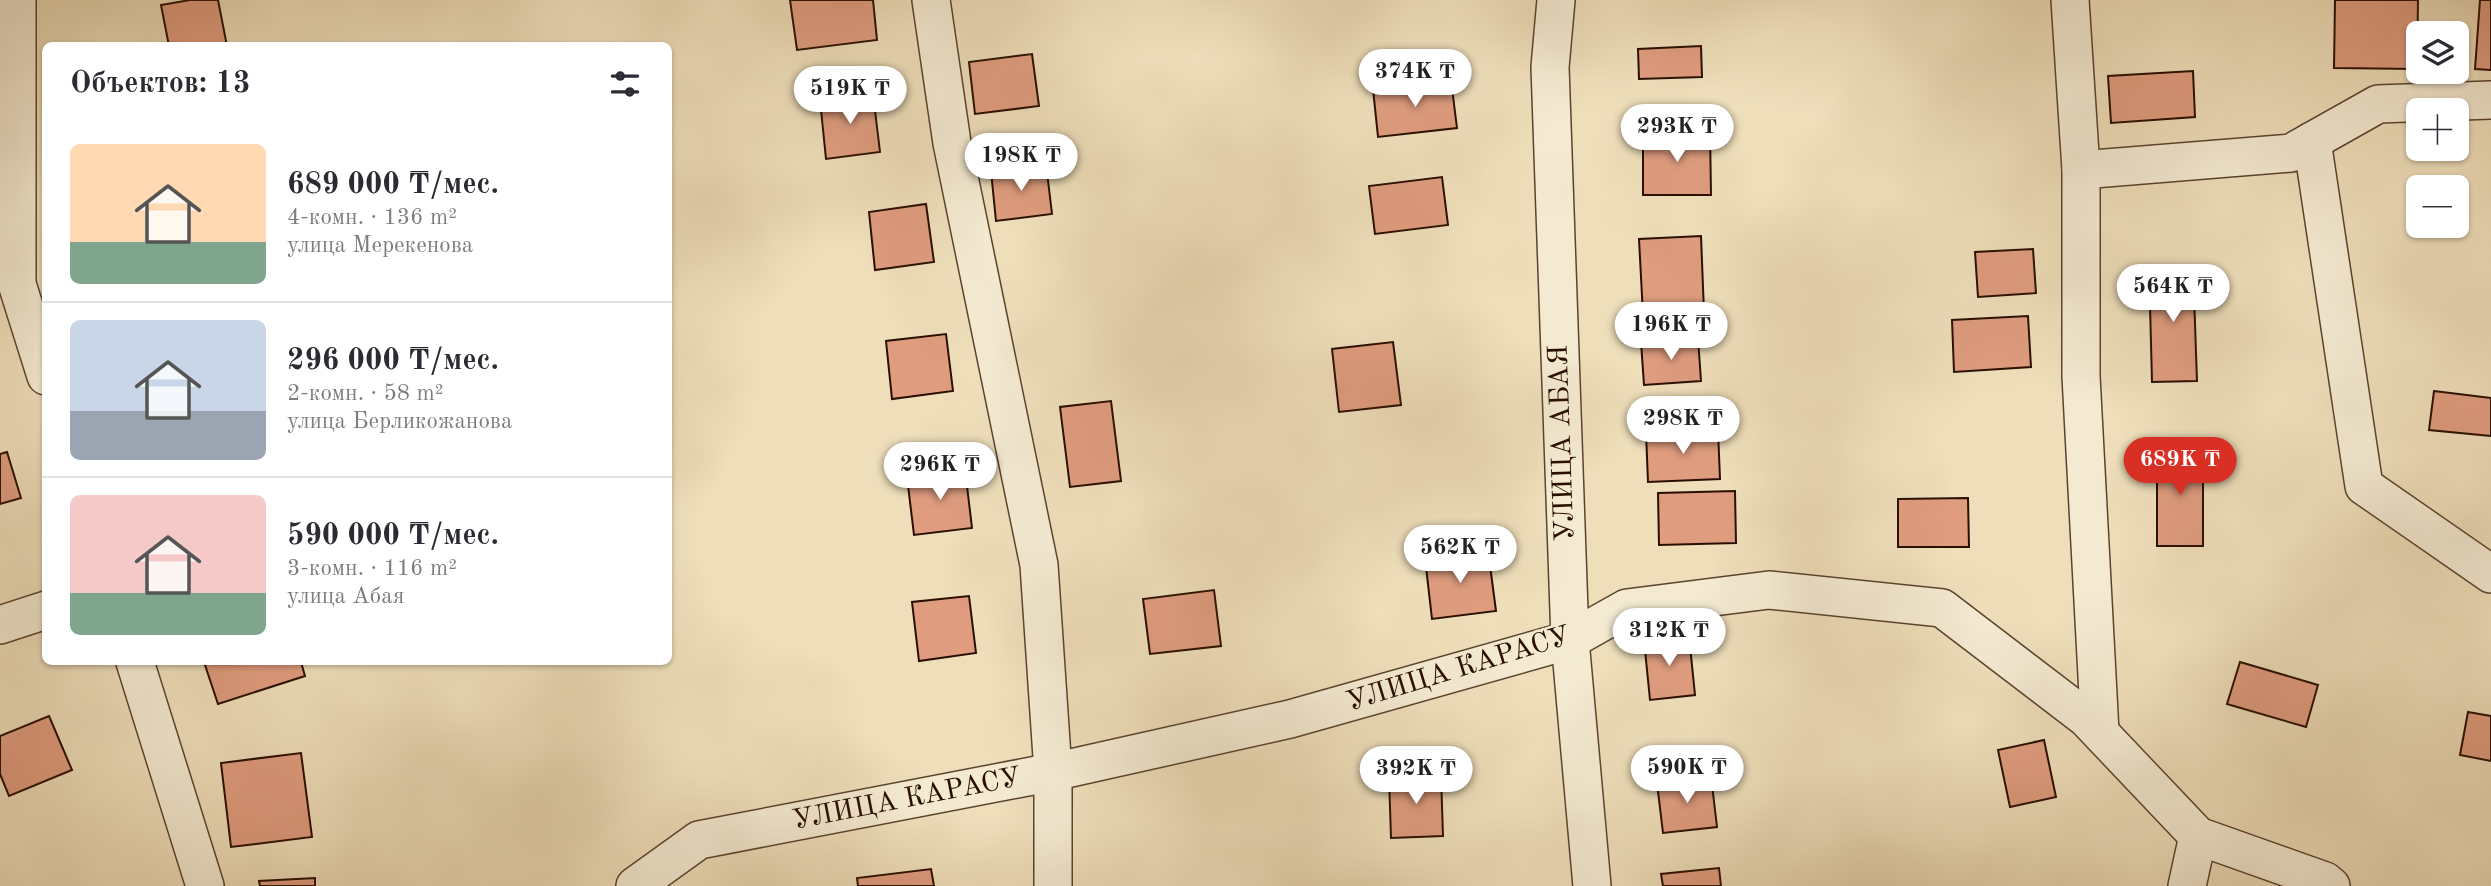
<!DOCTYPE html>
<html lang="ru">
<head>
<meta charset="utf-8">
<style>
	:root { --surface:#fff; --page:#f2f2f3; --text:#2b2b33; --muted:#7c7c81; --line:#e1e1e2; --accent:#d93025 }
	body { margin:0; font-family:"Old Standard TT",serif; background:var(--page); color:var(--text); height:100vh; display:flex; flex-direction:column; font-size:26px; white-space:nowrap }
	* { box-sizing:border-box; margin:0 }
	p { font-size:23px; color:var(--muted) }
	.icon { flex:none; width:38px; height:38px; fill:none; stroke:currentColor; stroke-width:2; stroke-linecap:round; stroke-linejoin:round }
	.map { position:relative; flex:1; overflow:hidden }
	.sheet { position:absolute; left:42px; top:42px; width:630px; height:623px; display:flex; flex-direction:column; background:var(--surface); border-radius:10px; box-shadow:0 2px 5px #0004 }
	.sheet>* { flex:none }
	.buttons { position:absolute; left:2406px; top:21px; display:grid; gap:14px }
	.buttons a { display:grid; place-items:center; width:63px; height:63px; border-radius:10px; background:var(--surface); box-shadow:0 2px 5px #0004; font-size:35px }
	.price { position:absolute; translate:-50% -60px; padding:0 16px; border-radius:24px; background:#fff; color:#222; font-size:23px; line-height:46px; filter:drop-shadow(0 2px 4px #0008) }
	.price::after { content:''; position:absolute; left:50%; top:42px; width:21px; height:16px; margin-left:-10px; background:inherit; clip-path:polygon(0 0,100% 0,50% 100%) }
	.price.selected { background:var(--accent); color:#fff }
	ul { padding:0; list-style:none }
	li { display:flex; align-items:center; gap:21px; height:175px; padding:0 28px }
	li+li { border-top:2px solid var(--line) }
	li span { display:grid; place-items:center; flex:none; width:196px; height:140px; border-radius:10px; color:#555 }
	li>.icon { margin-inline-start:auto }
	span .icon { width:84px; height:84px; fill:#fffc; stroke-width:1 }
	li b { font-size:30px }
	h2 { display:flex; justify-content:space-between; align-items:center; height:84px; padding:0 28px; font-size:30px }
	.map>svg:first-child { display:block }
	.building { fill:#df9c7f; stroke:#2a0f00; stroke-width:2 }
	.lines { fill:none; stroke-linecap:round; stroke-linejoin:round }
	.minor-casing { stroke:#5b432e; stroke-width:40 }
	.minor { stroke:#f4ead2; stroke-width:37 }
	.labels { text-anchor:middle; dominant-baseline:central; stroke-width:5; stroke-linejoin:round; paint-order:stroke }
	.street-label { font-size:28px; fill:#2a0f00; stroke:#f4ead2 }
</style>
</head>
<body>
<div class="map">
<svg width="2491" height="886" viewBox="0 0 2491 886">
	<rect width="100%" height="100%" fill="#eedeba"/>
	<filter id="stains"><feTurbulence type="fractalNoise" baseFrequency=".00286" numOctaves="4"/><feColorMatrix values="0 0 0 0 .2 0 0 0 0 .09 0 0 0 0 .02 0 0 0 .5 -.17"/></filter>
	<radialGradient id="worn" r=".72"><stop offset=".6" stop-color="#630" stop-opacity="0"/><stop offset="1" stop-color="#630" stop-opacity=".3"/></radialGradient>
	<!-- building -->
	<g class="building">
		<polygon points="190,0 218,0 227,46 169,46 161,5"/>
		<polygon points="790,0 873,0 877,40 797,50"/>
		<polygon points="2335,0 2418,0 2417,69 2334,68"/>
		<polygon points="2480,0 2491,0 2491,70 2475,69"/>
		<polygon points="1701,46 1702,77 1639,79 1638,49"/>
		<polygon points="1032,54 1039,106 975,114 969,62"/>
		<polygon points="2193,71 2195,117 2111,123 2108,76"/>
		<polygon points="1451,80 1457,128 1378,137 1373,89"/>
		<polygon points="873,94 880,152 826,159 820,100"/>
		<polygon points="1710,132 1711,195 1643,195 1643,133"/>
		<polygon points="1046,164 1052,214 996,221 991,171"/>
		<polygon points="1442,177 1448,225 1375,234 1369,186"/>
		<polygon points="926,204 934,262 875,270 869,212"/>
		<polygon points="1701,236 1704,312 1643,315 1639,239"/>
		<polygon points="2033,249 2036,293 1978,297 1975,252"/>
		<polygon points="2193,266 2197,381 2152,382 2149,267"/>
		<polygon points="2028,316 2031,367 1954,372 1952,320"/>
		<polygon points="946,334 953,391 892,399 886,341"/>
		<polygon points="1698,338 1701,381 1644,385 1641,342"/>
		<polygon points="1393,342 1401,405 1339,412 1332,349"/>
		<polygon points="2434,391 2491,398 2491,436 2429,430"/>
		<polygon points="1111,401 1121,481 1070,487 1060,407"/>
		<polygon points="1718,430 1720,479 1648,482 1646,433"/>
		<rect x="2157" y="448" width="46" height="98"/>
		<polygon points="7,452 21,498 0,504 0,454"/>
		<polygon points="965,469 972,528 914,535 907,477"/>
		<polygon points="1735,491 1736,543 1659,545 1658,493"/>
		<polygon points="1968,498 1969,547 1898,547 1898,499"/>
		<polygon points="1488,550 1496,611 1432,619 1425,558"/>
		<polygon points="1214,590 1221,646 1150,654 1143,599"/>
		<polygon points="969,596 976,653 919,661 912,602"/>
		<polygon points="1689,636 1695,695 1650,700 1644,640"/>
		<polygon points="204,662 301,662 305,676 218,704"/>
		<polygon points="2240,662 2318,685 2306,727 2227,704"/>
		<polygon points="2468,712 2491,716 2491,761 2460,755"/>
		<polygon points="49,716 72,770 9,796 0,774 0,736"/>
		<polygon points="2044,740 2056,797 2010,807 1998,750"/>
		<polygon points="301,753 312,837 231,847 221,763"/>
		<polygon points="1441,775 1443,836 1391,838 1389,777"/>
		<polygon points="1711,776 1717,827 1663,833 1657,783"/>
		<polygon points="1719,868 1721,886 1663,886 1661,874"/>
		<polygon points="931,869 934,886 858,886 857,878"/>
		<polygon points="315,878 315,886 260,886 259,881"/>
	</g>
	<g class="lines">
		<defs>
			<g id="minor">
				<polyline points="17,0 17,284 46,376"/>
				<polyline points="931,0 952,143 1039,565 1053,772 1053,886"/>
				<polyline points="1556,0 1550,67 1570,640 1592,886"/>
				<polyline points="2070,0 2081,170 2081,376 2100,732"/>
				<polyline points="2312,141 2364,486 2491,574"/>
				<polyline points="2081,170 2291,153 2378,104 2491,100"/>
				<polyline points="0,625 46,610"/>
				<polyline points="135,662 205,886"/>
				<polyline points="635,886 699,840 1053,772 1290,719 1570,640 1627,608 1769,590 1942,608 2086,718 2198,836 2325,881 2331,886"/>
				<polyline points="2187,886 2198,836"/>
			</g>
		</defs>
		<!-- minor casing -->
		<use href="#minor" class="minor-casing"/>
		<!-- minor -->
		<use href="#minor" class="minor"/>
	</g>
	<g class="labels">
		<!-- street labels -->
		<g class="street-label">
			<text transform="translate(1563 443) rotate(-92)">УЛИЦА АБАЯ</text>
			<text transform="translate(1459 670) rotate(-17)">УЛИЦА КАРАСУ</text>
			<text transform="translate(907 800) rotate(-11)">УЛИЦА КАРАСУ</text>
		</g>
	</g>
	<rect width="100%" height="100%" filter="url(#stains)"/>
	<rect width="100%" height="100%" fill="url(#worn)"/>
</svg>
<div class="buttons">
<a><svg class="icon" aria-label="layers" viewBox="0 0 24 24"><path d="M12 4l9 5-9 5-9-5zM3 14l9 5 9-5"/></svg></a>
<a>+</a>
<a>−</a>
</div>
<b class="price" style="left:1415px;top:109px">374K ₸</b>
<b class="price" style="left:850px;top:126px">519K ₸</b>
<b class="price" style="left:1677px;top:164px">293K ₸</b>
<b class="price" style="left:1021px;top:193px">198K ₸</b>
<b class="price" style="left:2173px;top:324px">564K ₸</b>
<b class="price" style="left:1671px;top:362px">196K ₸</b>
<b class="price" style="left:1683px;top:456px">298K ₸</b>
<b class="price selected" style="left:2180px;top:497px">689K ₸</b>
<b class="price" style="left:940px;top:502px">296K ₸</b>
<b class="price" style="left:1460px;top:585px">562K ₸</b>
<b class="price" style="left:1669px;top:668px">312K ₸</b>
<b class="price" style="left:1687px;top:805px">590K ₸</b>
<b class="price" style="left:1416px;top:806px">392K ₸</b>
<section class="sheet">
<h2>Объектов: 13<svg class="icon" aria-label="filters" viewBox="0 0 24 24"><path d="M4 7h16M4 17h16"/><circle cx="9" cy="7" r="2"/><circle cx="15" cy="17" r="2"/></svg></h2>
<ul>
<li><span style="background:linear-gradient(#ffd9b3 70%,#7fa58c 0)"><svg class="icon" aria-label="home" viewBox="0 0 24 24"><path d="M3 11l9-7 9 7M6 9v11h12V9"/></svg></span><div><b>689 000 ₸/мес.</b><p>4-комн. · 136 m²</p><p>улица Мерекенова</p></div></li>
<li><span style="background:linear-gradient(#c9d6e8 65%,#9aa5b1 0)"><svg class="icon" aria-label="home" viewBox="0 0 24 24"><path d="M3 11l9-7 9 7M6 9v11h12V9"/></svg></span><div><b>296 000 ₸/мес.</b><p>2-комн. · 58 m²</p><p>улица Берликожанова</p></div></li>
<li><span style="background:linear-gradient(#f6c9c9 70%,#7fa58c 0)"><svg class="icon" aria-label="home" viewBox="0 0 24 24"><path d="M3 11l9-7 9 7M6 9v11h12V9"/></svg></span><div><b>590 000 ₸/мес.</b><p>3-комн. · 116 m²</p><p>улица Абая</p></div></li>
</ul>
</section>
</div>
</body>
</html>
